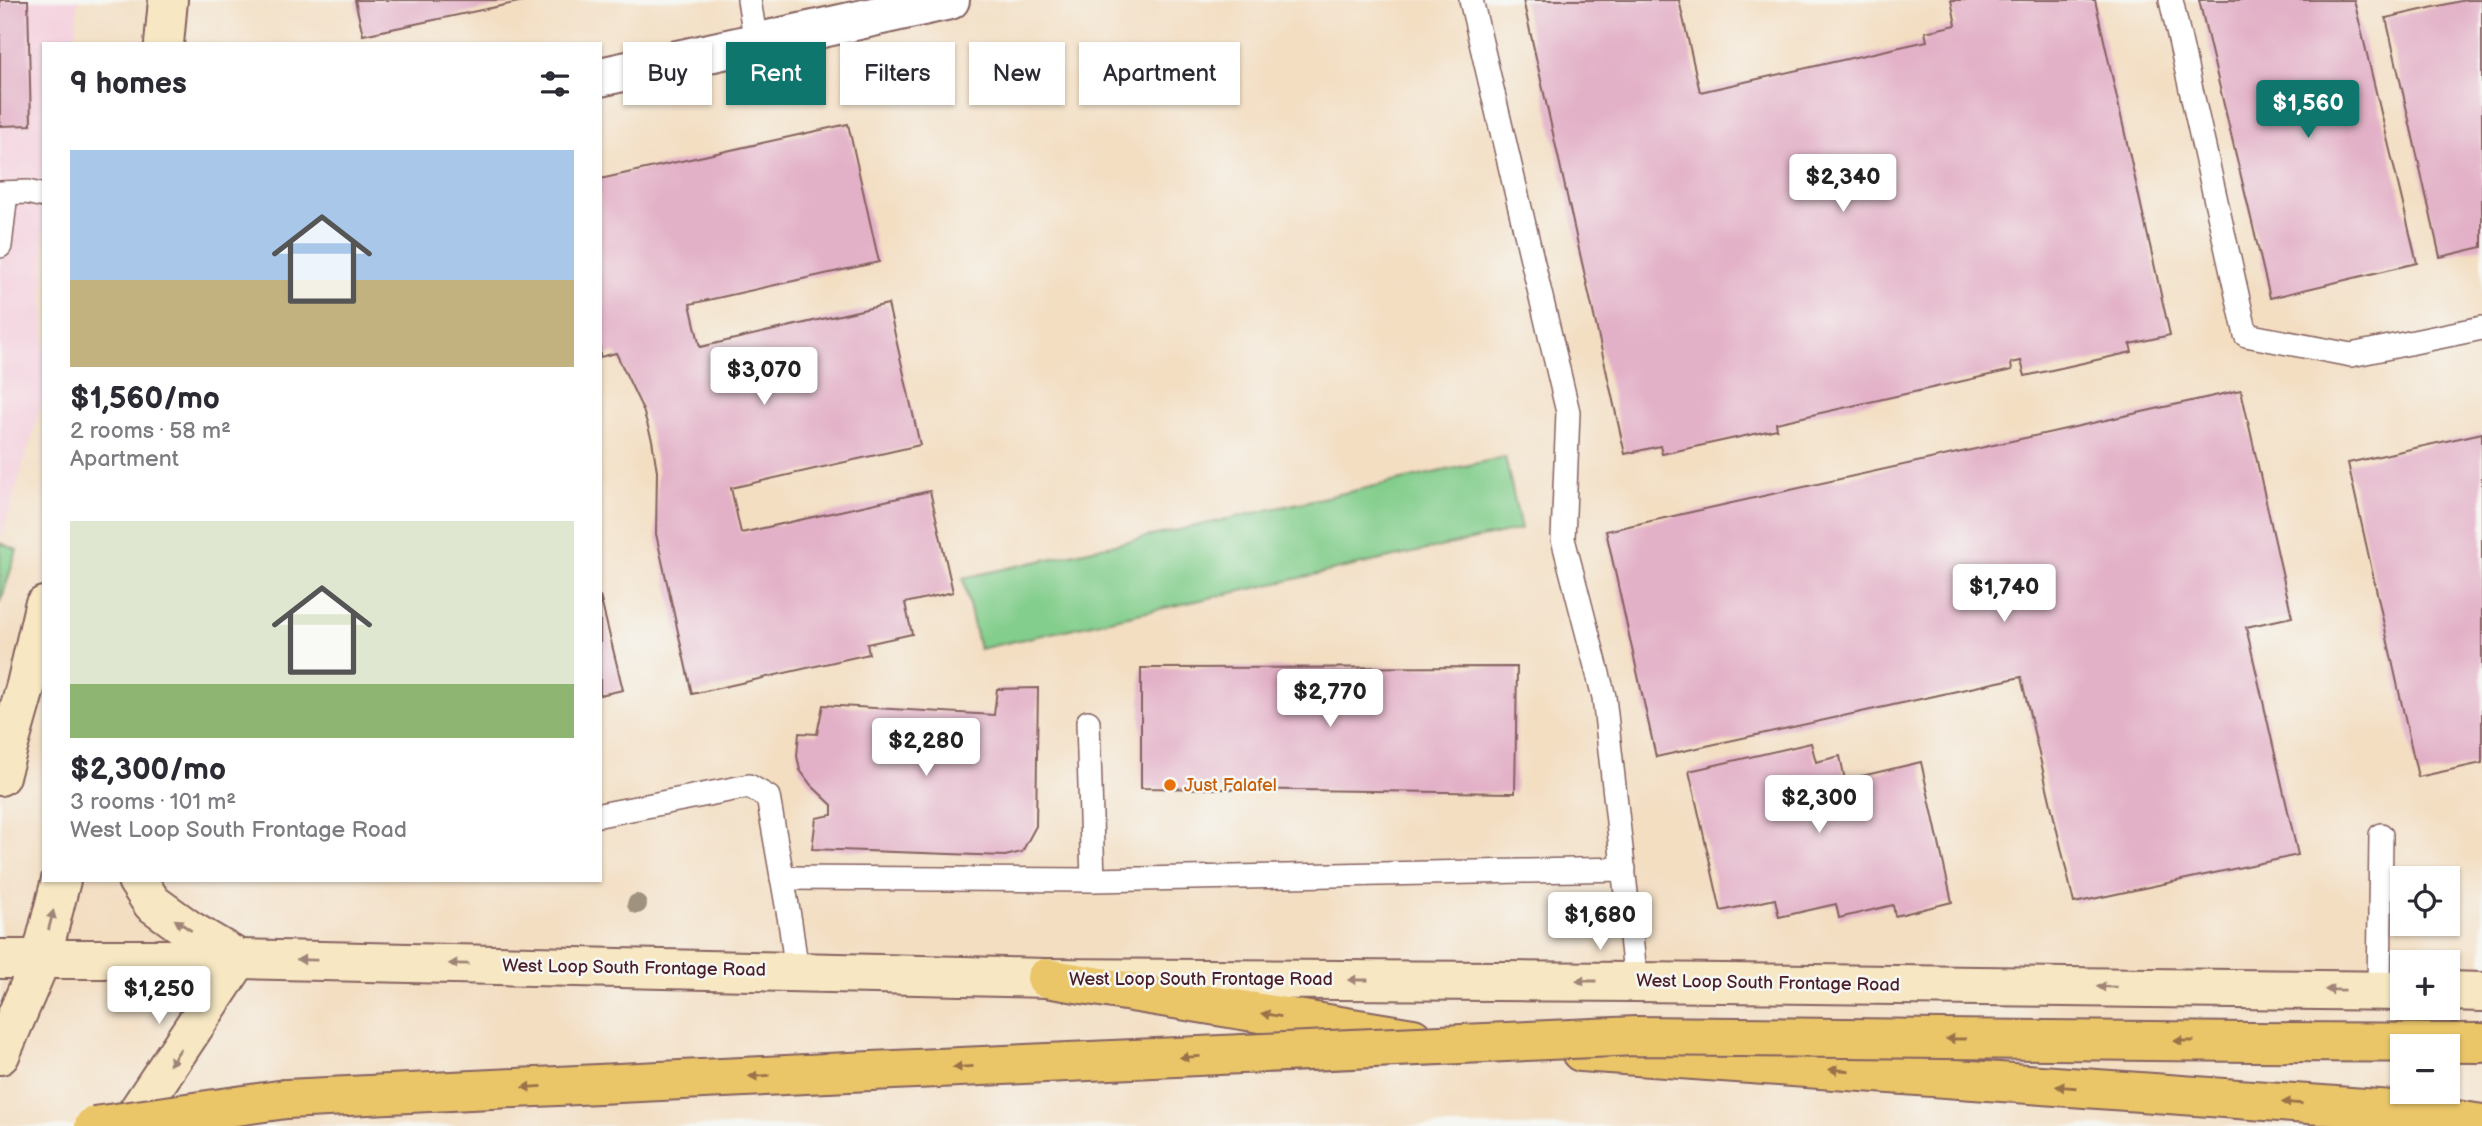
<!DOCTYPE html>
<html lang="en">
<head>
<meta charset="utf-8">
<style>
	:root { --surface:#fff; --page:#f2f2f3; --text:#2b2b33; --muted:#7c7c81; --accent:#0f766e }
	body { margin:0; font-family:"Balsamiq Sans",sans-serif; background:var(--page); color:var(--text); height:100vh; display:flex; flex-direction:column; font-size:26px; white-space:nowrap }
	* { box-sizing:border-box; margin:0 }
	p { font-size:23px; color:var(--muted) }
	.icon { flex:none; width:38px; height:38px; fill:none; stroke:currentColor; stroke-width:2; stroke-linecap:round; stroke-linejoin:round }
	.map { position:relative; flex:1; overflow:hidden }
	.side { position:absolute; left:42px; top:42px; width:560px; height:840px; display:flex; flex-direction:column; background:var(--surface); border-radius:0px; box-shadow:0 2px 5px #0004 }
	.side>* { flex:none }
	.top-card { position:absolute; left:623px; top:42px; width:665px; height:63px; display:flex; gap:14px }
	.fabs { position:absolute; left:2390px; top:866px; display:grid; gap:14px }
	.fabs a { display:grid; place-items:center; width:70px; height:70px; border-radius:0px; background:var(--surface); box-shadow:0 2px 5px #0004; font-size:35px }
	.price { position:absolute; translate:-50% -60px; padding:0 16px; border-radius:7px; background:#fff; color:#222; font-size:23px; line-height:46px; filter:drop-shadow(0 2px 4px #0008) }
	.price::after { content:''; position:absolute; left:50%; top:42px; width:21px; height:16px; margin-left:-10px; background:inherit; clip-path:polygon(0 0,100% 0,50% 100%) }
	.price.current { background:var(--accent); color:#fff }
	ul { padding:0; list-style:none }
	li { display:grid; align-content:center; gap:14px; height:371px; padding:0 28px }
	li span { display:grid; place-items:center; height:217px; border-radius:0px; color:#555 }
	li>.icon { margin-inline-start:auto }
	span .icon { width:126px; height:126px; fill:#fffc; stroke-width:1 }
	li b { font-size:30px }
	h2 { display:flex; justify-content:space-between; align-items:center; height:84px; padding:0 28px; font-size:30px }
	.pill { padding:0 24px; border-radius:0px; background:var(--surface); box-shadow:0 2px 5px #0004; font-size:24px; line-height:63px }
	.pill.current { background:var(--accent); color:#fff }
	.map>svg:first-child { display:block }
	.built { fill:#f4cfdd }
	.green { fill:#83ce8c; stroke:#66765c; stroke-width:2 }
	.building { fill:#e3b1c7 }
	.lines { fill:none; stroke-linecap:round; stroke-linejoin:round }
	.service-casing { stroke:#856260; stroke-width:26 }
	.minor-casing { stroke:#856260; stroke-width:42 }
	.secondary-casing { stroke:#856260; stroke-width:42 }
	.motorway-casing { stroke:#856260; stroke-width:42 }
	.service { stroke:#fff; stroke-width:23 }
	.minor { stroke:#fff; stroke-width:38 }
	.secondary { stroke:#f7e8c3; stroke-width:38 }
	.motorway { stroke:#eac669; stroke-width:38 }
	.motorway-bridge-casing { stroke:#856260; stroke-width:42; stroke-linecap:butt }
	.motorway-bridge { stroke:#eac669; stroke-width:38 }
	.tree { fill:#9f927f }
	.oneway { fill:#a08477 }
	.oneway2 { fill:#9a724a }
	.food-dot { fill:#e8710a; stroke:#f6f6f2; stroke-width:2.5 }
	.labels { text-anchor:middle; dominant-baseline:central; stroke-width:5; stroke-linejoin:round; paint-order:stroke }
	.food-label { font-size:18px; fill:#c56008; stroke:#f6f6f2; text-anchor:start }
	.street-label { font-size:18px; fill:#4a1f2b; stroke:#f6f6f2 }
</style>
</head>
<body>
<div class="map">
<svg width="2482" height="1126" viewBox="0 0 2482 1126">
	<rect width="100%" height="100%" fill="#f6f6f2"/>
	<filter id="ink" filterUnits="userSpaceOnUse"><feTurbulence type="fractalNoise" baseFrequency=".0143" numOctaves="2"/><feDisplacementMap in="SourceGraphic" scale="14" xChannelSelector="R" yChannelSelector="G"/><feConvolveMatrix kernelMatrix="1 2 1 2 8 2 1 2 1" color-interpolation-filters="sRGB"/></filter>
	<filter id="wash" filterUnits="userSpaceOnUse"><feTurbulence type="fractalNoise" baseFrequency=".00686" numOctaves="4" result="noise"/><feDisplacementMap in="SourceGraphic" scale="28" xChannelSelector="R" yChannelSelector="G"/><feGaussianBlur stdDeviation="1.57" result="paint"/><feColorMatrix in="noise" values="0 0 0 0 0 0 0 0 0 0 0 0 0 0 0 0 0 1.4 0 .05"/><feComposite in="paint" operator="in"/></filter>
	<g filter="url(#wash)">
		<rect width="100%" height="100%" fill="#f3dec2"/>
		<!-- built -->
		<polygon class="built" points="0,0 78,0 75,44 44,44 44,397 0,541"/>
		<!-- green -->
		<g class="green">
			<polygon points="1505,457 1521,529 979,649 963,578"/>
			<polygon points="0,543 17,550 0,604"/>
		</g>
		<g id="blocks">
			<!-- building -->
			<g class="building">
				<polygon points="0,0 28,0 31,125 0,126"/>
				<polygon points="355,0 524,0 524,1 363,35"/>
				<polygon points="1523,0 1679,0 1700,92 1927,41 1925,32 1956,25 1951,0 2095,0 2170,335 2130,344 2132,352 2025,376 2021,361 2011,363 2012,370 1776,423 1777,429 1662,454 1660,446 1625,454"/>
				<polygon points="2199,0 2354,0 2417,263 2270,298"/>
				<polygon points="2465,0 2482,0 2482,247 2440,257 2386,18"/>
				<polygon points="848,124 879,262 690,304 700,347 888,304 920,445 731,488 741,533 930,491 953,592 905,603 912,634 867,644 869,654 692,694 656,534 657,471 652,440 643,410 616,353 600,357 600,179"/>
				<polygon points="2241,390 2292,617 2246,627 2298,855 2074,903 2021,677 1656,757 1606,531"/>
				<polygon points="2482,433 2482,763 2418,777 2348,463"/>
				<polygon points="600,596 623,690 600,695"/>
				<polygon points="1517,667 1515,793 1141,788 1141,668"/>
				<polygon points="1038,688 1036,826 1022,852 1005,856 812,849 816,818 832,815 832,805 811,785 800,770 797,756 799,733 817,734 823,705 994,715 997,689"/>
				<polygon points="1811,743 1816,762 1840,756 1845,780 1921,762 1952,902 1895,916 1893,905 1839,918 1836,904 1779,917 1775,899 1721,911 1689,771"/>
			</g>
		</g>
	</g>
	<g filter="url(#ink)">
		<use href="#blocks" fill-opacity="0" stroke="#856260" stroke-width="2"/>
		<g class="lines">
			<defs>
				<g id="service">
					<polyline points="749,0 756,43"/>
					<polyline points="1471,0 1568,412 1563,539 1604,697 1636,982"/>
					<polyline points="2171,0 2246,335 2351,355 2482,328"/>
					<polyline points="0,193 27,192 44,196"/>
					<polyline points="0,246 6,193"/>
					<polyline points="1088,722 1093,880"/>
					<polyline points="600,815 749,786 768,797 790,922 797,972"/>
					<polyline points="782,878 1093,880 1624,869"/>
					<polyline points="2379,991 2381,835"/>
				</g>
				<polyline id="minor" points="600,77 950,0"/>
				<g id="secondary">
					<polyline points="164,44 168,0"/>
					<polyline points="0,776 26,685 44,606"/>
					<polyline points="137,880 152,903 188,929 237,958"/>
					<polyline points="0,959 239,959 1046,978 1636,982 2403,991"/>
					<polyline points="2448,991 2482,992"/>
					<polyline points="0,1055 41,959 61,880"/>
					<polyline points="128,1126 239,959"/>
				</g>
				<g id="motorway">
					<polyline points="1046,978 1413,1038"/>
					<polyline points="2252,1042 2482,1043"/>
					<polyline points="1581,1052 2392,1110 2482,1124"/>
					<polyline points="286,1099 827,1073"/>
				</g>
			</defs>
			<!-- service casing -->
			<use href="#service" class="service-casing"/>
			<!-- minor casing -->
			<use href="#minor" class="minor-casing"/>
			<!-- secondary casing -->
			<use href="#secondary" class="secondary-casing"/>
			<!-- motorway casing -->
			<use href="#motorway" class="motorway-casing"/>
			<!-- service -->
			<use href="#service" class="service"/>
			<!-- minor -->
			<use href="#minor" class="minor"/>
			<!-- secondary -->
			<use href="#secondary" class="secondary"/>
			<!-- motorway -->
			<use href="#motorway" class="motorway"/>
			<defs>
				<g id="motorway-bridge">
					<polyline points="827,1073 1636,1036 2252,1042"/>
					<polyline points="94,1126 286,1099"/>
				</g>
			</defs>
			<!-- motorway-bridge casing -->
			<use href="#motorway-bridge" class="motorway-bridge-casing"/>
			<!-- motorway-bridge -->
			<use href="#motorway-bridge" class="motorway-bridge"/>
		</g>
		<!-- trees -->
		<circle class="tree" cx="637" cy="904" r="10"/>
		<!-- one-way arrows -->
		<defs><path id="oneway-solid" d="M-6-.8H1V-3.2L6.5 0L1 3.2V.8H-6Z" transform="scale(1.75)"/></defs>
		<g class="oneway">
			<use href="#oneway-solid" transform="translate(51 920) rotate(-76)"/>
			<use href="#oneway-solid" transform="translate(183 925) rotate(-146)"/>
			<use href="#oneway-solid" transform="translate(307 960) rotate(-179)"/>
			<use href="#oneway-solid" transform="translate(459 964) rotate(-179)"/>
			<use href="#oneway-solid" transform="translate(1358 980) rotate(-180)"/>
			<use href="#oneway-solid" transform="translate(1586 981) rotate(-180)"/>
			<use href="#oneway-solid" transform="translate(2107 987) rotate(-179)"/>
			<use href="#oneway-solid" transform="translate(2335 990) rotate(-179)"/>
			<use href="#oneway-solid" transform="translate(175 1057) rotate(124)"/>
		</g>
		<g class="oneway2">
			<use href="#oneway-solid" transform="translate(1271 1015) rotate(-171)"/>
			<use href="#oneway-solid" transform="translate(1956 1039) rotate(-180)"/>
			<use href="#oneway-solid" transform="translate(2184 1041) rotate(-180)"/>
			<use href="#oneway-solid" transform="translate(1190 1057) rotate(177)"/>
			<use href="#oneway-solid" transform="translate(963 1067) rotate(177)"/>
			<use href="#oneway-solid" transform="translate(1839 1070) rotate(-176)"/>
			<use href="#oneway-solid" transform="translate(759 1076) rotate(177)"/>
			<use href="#oneway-solid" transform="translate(532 1087) rotate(177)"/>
			<use href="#oneway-solid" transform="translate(2066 1087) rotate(-176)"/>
			<use href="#oneway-solid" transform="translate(2292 1103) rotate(-176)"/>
		</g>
	</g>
	<!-- markers -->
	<circle class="food-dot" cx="1170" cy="785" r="7"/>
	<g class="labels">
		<!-- food labels -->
		<g class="food-label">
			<text x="1184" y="785">Just Falafel</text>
		</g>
		<!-- street labels -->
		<g class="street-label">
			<text transform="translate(634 968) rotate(1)">West Loop South Frontage Road</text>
			<text x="1201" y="979">West Loop South Frontage Road</text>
			<text transform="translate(1768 983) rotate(1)">West Loop South Frontage Road</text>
		</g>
	</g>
</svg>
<div class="fabs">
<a><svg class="icon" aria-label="locate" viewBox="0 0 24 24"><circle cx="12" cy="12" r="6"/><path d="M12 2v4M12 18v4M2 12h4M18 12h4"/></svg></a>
<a>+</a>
<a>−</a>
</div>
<b class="price current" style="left:2308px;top:140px">$1,560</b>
<b class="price" style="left:1843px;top:214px">$2,340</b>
<b class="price" style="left:764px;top:407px">$3,070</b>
<b class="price" style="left:2004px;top:624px">$1,740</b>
<b class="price" style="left:1330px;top:729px">$2,770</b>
<b class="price" style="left:926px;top:778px">$2,280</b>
<b class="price" style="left:1819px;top:835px">$2,300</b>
<b class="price" style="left:1600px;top:952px">$1,680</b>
<b class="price" style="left:159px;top:1026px">$1,250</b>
<div class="top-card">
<a class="pill">Buy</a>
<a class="pill current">Rent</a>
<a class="pill">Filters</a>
<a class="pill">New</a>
<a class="pill">Apartment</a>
</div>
<section class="side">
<h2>9 homes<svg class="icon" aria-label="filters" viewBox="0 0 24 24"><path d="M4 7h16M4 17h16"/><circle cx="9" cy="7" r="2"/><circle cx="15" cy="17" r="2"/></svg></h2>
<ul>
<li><span style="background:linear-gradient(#a9c7e8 60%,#c2b280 0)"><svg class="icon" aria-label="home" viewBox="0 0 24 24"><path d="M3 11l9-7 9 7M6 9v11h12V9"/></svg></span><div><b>$1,560/mo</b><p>2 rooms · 58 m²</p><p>Apartment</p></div></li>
<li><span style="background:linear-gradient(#dfe7d0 75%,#8fb573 0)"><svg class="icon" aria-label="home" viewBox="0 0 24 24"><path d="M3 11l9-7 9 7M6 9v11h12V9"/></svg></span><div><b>$2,300/mo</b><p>3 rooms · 101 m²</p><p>West Loop South Frontage Road</p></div></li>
</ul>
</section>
</div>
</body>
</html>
